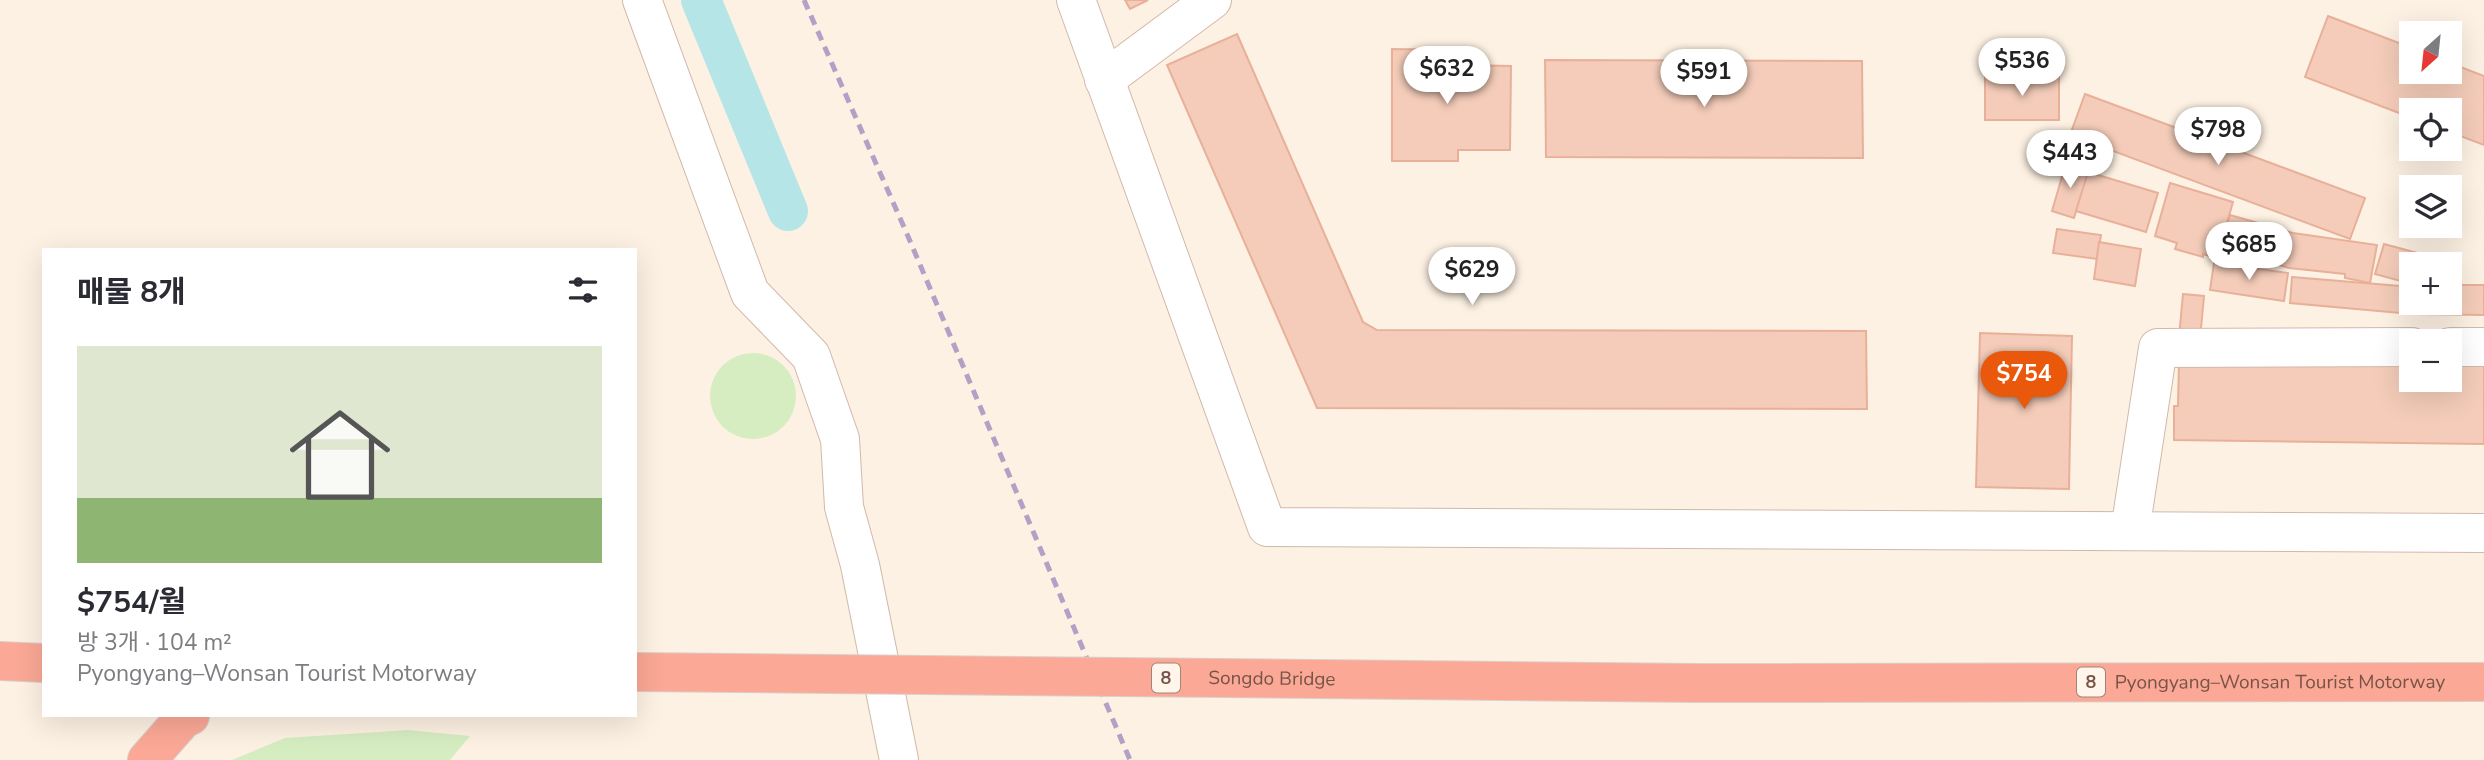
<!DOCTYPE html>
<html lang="ko">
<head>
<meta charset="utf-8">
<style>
	:root { --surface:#fff; --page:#f7f7f7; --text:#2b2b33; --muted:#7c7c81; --line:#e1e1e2; --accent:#ea580c }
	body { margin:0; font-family:"Nunito Sans","Noto Sans KR",sans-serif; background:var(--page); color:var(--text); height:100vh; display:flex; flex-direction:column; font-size:26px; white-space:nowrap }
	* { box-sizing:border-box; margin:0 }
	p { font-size:23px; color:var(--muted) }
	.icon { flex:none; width:38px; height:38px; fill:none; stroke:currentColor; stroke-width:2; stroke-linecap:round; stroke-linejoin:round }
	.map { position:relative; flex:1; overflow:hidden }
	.details { position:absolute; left:42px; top:248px; width:595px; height:469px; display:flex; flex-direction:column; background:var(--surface); border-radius:0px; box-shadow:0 7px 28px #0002 }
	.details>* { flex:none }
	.needle { width:46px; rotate:207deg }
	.controls { position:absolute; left:2399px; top:21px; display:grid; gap:14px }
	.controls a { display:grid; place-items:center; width:63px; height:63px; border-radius:0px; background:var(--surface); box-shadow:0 7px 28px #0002; font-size:35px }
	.price { position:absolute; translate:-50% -60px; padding:0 16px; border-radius:24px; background:#fff; color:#222; font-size:23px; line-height:46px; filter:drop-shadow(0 2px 4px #0008) }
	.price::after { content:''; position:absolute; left:50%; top:42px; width:21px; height:16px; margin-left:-10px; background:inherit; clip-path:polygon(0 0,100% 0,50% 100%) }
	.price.selected { background:var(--accent); color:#fff }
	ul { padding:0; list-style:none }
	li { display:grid; align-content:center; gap:14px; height:371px; padding:0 35px }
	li+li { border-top:2px solid var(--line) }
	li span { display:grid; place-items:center; height:217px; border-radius:0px; color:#555 }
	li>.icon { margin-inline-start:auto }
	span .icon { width:126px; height:126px; fill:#fffc; stroke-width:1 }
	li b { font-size:30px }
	h2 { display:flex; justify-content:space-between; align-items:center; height:84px; padding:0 35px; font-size:30px }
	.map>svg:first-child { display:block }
	.green { fill:#d6ecc1 }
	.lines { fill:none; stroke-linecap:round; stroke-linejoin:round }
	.canal { stroke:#b6e5e8; stroke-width:40 }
	.building { fill:#f4ccb9; stroke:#e8b099; stroke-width:2 }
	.street-casing { stroke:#d1b9ab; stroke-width:40 }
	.secondary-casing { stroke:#d5b8a9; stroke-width:40 }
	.highway-casing { stroke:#d9cfcb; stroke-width:40 }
	.street { stroke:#fff; stroke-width:38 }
	.secondary { stroke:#fff; stroke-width:38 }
	.highway { stroke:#fba896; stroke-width:38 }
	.rail { stroke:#b2a1c7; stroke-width:5; stroke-dasharray:10 7; stroke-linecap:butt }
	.highway-bridge-casing { stroke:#d9cfcb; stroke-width:40; stroke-linecap:butt }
	.highway-bridge { stroke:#fba896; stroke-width:38 }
	.labels { text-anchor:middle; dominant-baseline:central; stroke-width:5; stroke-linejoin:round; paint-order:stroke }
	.shield { fill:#fff5ea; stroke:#a08478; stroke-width:2 }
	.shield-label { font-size:18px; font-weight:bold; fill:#775447 }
	.street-label { font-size:19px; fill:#775447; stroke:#fff5ea }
</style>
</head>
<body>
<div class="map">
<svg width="2484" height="760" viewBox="0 0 2484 760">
	<rect width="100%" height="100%" fill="#fdf1e3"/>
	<!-- green -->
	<g class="green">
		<circle cx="753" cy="396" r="43"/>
		<polygon points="408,730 470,736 450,760 232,760 285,738"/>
	</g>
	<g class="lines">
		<!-- canal -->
		<polyline class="canal" points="701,0 788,211"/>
	</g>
	<!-- building -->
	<g class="building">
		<polygon points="1125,0 1148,0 1130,9"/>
		<polygon points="2328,16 2412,48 2412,72 2450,72 2450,63 2484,76 2484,145 2450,132 2450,110 2412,110 2412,118 2305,77"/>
		<polygon points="1237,34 1363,322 1377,330 1866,331 1867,409 1317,408 1167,65"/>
		<polygon points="1392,49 1458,50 1458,65 1511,66 1510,150 1458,150 1458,161 1392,161"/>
		<polygon points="1545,60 1862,61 1863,158 1546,157"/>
		<rect x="1985" y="77" width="74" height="43"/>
		<polygon points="2085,94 2365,198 2350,239 2070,135"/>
		<polygon points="2066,163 2089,170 2074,218 2052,211"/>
		<polygon points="2088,172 2158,193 2146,232 2076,211"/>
		<polygon points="2170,183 2233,202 2217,258 2203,254 2203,257 2175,249 2177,243 2155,236"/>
		<polygon points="2230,215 2293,233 2377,245 2370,283 2345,278 2345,274 2289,268 2220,247"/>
		<polygon points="2057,229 2101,235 2097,259 2053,253"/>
		<polygon points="2099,242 2141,249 2135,286 2094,279"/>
		<polygon points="2384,244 2425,255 2422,264 2412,264 2412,284 2375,274"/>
		<polygon points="2214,263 2288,273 2284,301 2210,290"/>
		<polygon points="2292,277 2412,287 2411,314 2290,303"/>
		<polygon points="2450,285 2484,285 2484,315 2417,314 2417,303 2450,303"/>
		<polygon points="2183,294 2204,296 2200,339 2179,337"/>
		<polygon points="1980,333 2072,336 2069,489 1976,487"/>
		<polygon points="2450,355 2484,356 2484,444 2174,440 2174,406 2178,406 2179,363 2412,365 2412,380 2450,380"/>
	</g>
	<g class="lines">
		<defs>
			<g id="street">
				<polyline points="642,0 750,293 811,356 840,439 844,507 860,565 899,760"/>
				<polyline points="1076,0 1267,527 2484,533"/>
				<polyline points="2450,347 2484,347"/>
				<polyline points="2130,531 2158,348 2412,347"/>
			</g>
			<polyline id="secondary" points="1104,80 1212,0"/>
			<g id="highway">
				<polyline points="0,661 44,663"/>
				<path id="s1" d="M1697,683L2484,682"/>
				<polyline points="147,760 184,718 190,716"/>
			</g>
		</defs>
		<!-- street casing -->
		<use href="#street" class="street-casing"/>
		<!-- secondary casing -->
		<use href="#secondary" class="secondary-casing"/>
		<!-- highway casing -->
		<use href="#highway" class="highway-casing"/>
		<!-- street -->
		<use href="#street" class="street"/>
		<!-- secondary -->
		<use href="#secondary" class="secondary"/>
		<!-- highway -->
		<use href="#highway" class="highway"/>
		<!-- rail -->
		<polyline class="rail" points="804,0 907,234 1130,760"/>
		<defs>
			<g id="highway-bridge">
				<path id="s2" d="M635,672L1697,683"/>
			</g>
		</defs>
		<!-- highway-bridge casing -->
		<use href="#highway-bridge" class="highway-bridge-casing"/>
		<!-- highway-bridge -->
		<use href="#highway-bridge" class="highway-bridge"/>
	</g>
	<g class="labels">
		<!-- shield labels -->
		<g class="shield">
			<rect x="1152" y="663.5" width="28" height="29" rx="5"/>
			<rect x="2077" y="667.5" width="28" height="29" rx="5"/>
		</g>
		<g class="shield-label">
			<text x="1166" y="678">8</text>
			<text x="2091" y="682">8</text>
		</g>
		<!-- street labels -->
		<g class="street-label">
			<text stroke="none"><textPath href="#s2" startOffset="637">Songdo Bridge</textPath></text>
			<text stroke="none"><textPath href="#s1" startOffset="583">Pyongyang–Wonsan Tourist Motorway</textPath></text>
		</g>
	</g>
</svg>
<div class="controls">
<a><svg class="needle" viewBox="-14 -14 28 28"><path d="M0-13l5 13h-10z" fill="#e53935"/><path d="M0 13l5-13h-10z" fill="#7c7c81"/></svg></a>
<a><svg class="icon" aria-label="locate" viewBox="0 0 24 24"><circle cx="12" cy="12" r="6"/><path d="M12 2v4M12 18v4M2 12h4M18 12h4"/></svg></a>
<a><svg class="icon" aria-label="layers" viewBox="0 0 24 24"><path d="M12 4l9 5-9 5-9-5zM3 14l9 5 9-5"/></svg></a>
<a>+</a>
<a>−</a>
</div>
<b class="price" style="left:2022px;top:98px">$536</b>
<b class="price" style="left:1447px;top:106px">$632</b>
<b class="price" style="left:1704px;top:109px">$591</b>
<b class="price" style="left:2218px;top:167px">$798</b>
<b class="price" style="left:2070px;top:190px">$443</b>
<b class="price" style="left:2249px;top:282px">$685</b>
<b class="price" style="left:1472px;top:307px">$629</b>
<b class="price selected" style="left:2024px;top:411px">$754</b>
<section class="details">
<h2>매물 8개<svg class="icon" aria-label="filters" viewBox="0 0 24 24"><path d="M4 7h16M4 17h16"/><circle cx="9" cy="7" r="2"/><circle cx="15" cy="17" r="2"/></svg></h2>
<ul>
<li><span style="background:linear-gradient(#dfe7d0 70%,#8fb573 0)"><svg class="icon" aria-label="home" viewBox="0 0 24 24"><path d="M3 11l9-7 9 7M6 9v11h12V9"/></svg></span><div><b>$754/월</b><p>방 3개 · 104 m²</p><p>Pyongyang–Wonsan Tourist Motorway</p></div></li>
</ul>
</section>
</div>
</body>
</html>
